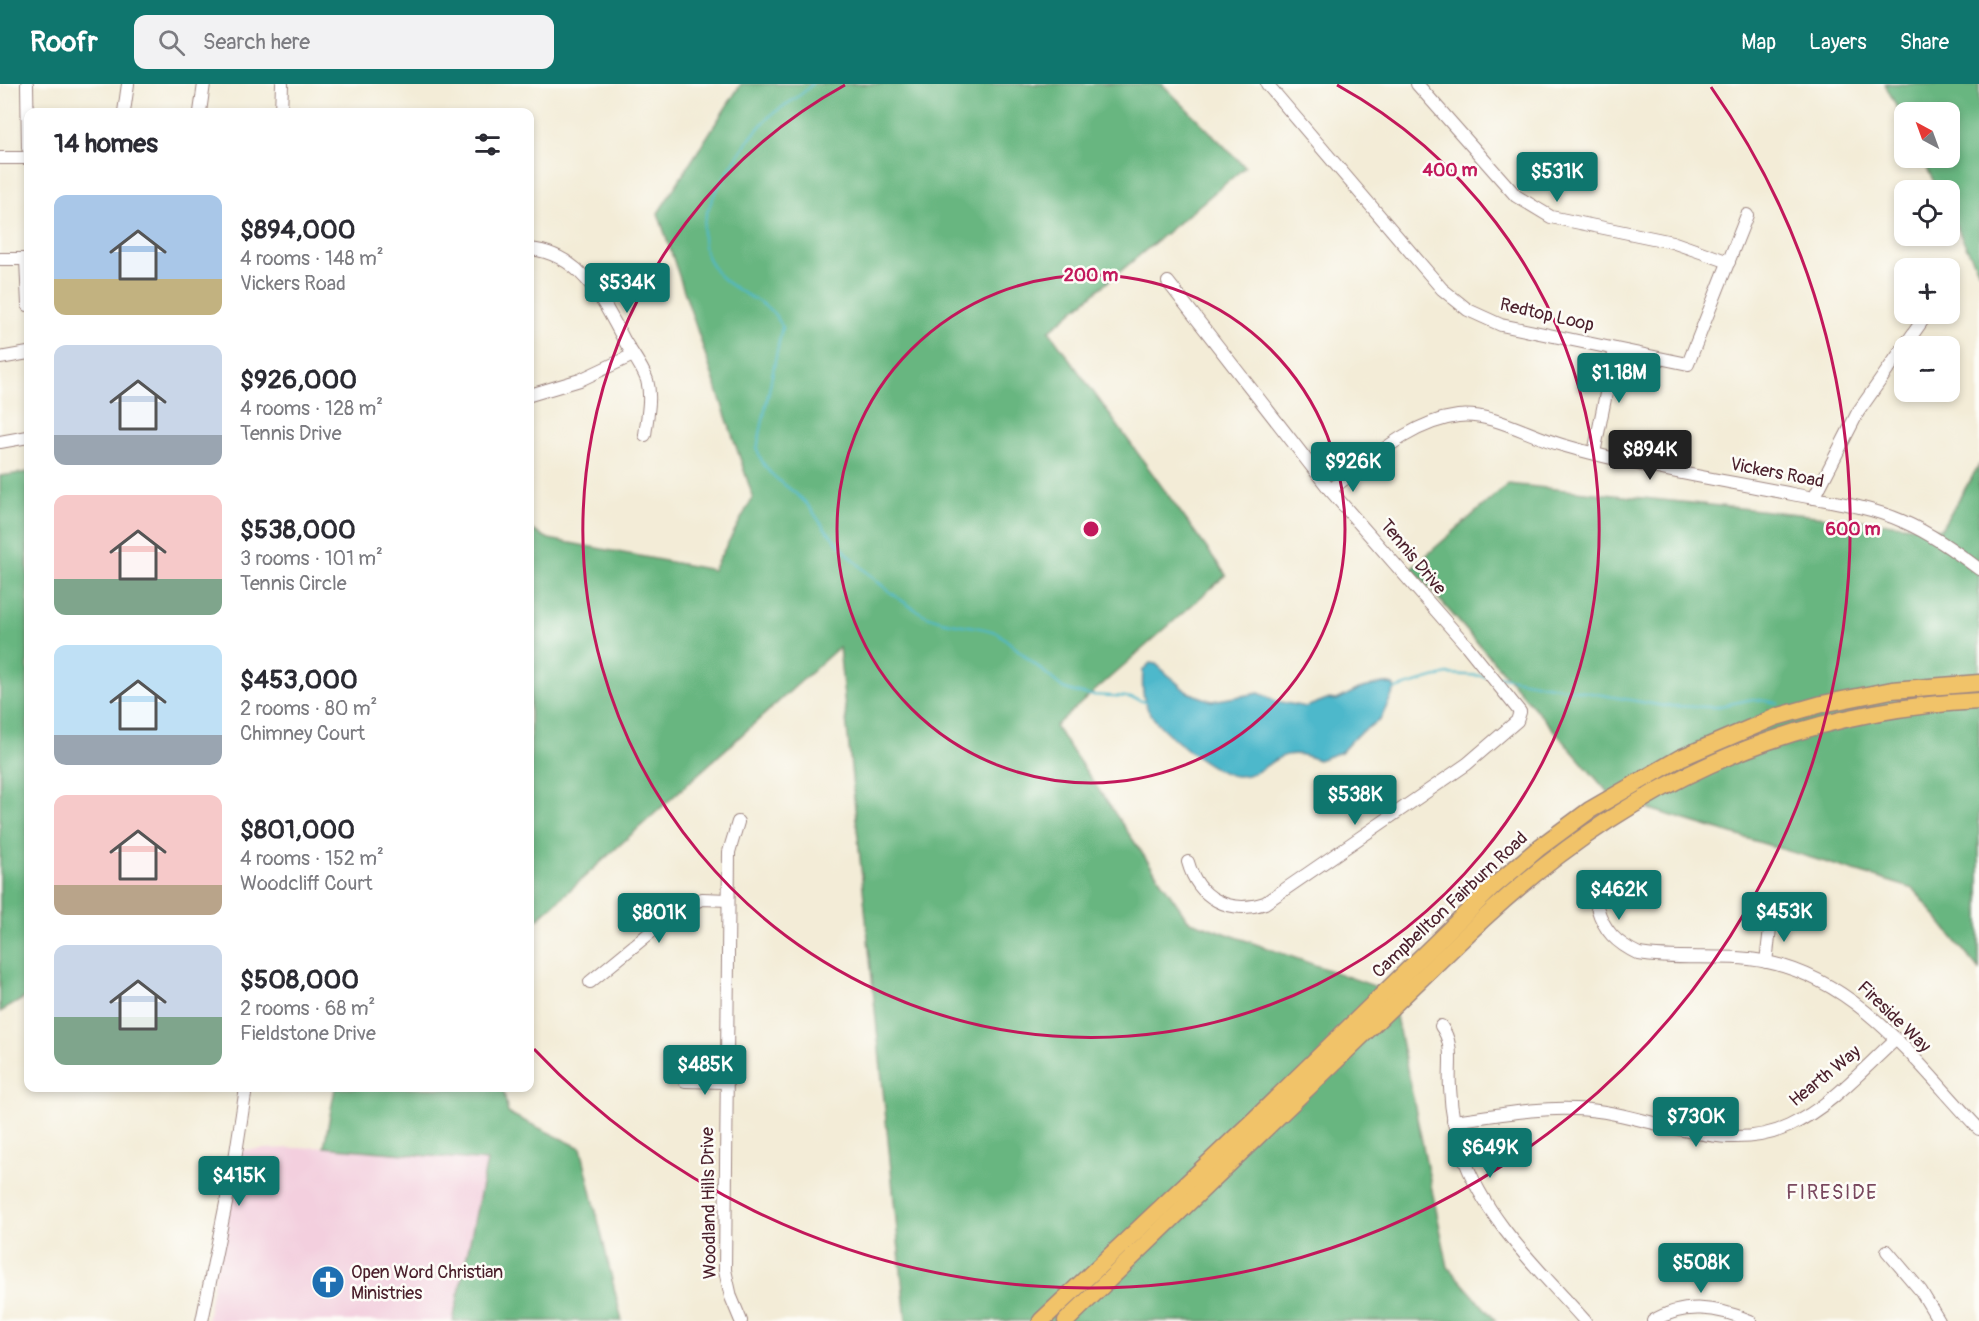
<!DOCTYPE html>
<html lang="en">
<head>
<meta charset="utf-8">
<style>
	:root { --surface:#fff; --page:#f2f2f3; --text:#2b2b33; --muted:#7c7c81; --accent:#0f766e }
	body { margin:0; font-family:Pangolin,sans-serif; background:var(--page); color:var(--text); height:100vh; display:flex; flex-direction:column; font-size:22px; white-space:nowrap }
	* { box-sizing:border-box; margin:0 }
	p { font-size:20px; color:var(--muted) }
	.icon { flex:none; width:33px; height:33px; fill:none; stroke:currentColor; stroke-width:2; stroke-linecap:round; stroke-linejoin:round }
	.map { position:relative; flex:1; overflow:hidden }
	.details { position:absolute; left:24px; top:24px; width:510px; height:984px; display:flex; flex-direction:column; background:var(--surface); border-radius:12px; box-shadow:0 3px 9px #0003 }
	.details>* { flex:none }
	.needle { width:39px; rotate:319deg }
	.buttons { position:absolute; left:1894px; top:18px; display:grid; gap:12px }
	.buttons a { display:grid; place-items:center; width:66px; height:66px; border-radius:12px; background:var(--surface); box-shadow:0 3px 9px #0003; font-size:30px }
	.price { position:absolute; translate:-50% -51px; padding:0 14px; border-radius:6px; background:var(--accent); color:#fff; font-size:20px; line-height:39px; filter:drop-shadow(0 2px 3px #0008) }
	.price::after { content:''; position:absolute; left:50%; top:36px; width:18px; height:14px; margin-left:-9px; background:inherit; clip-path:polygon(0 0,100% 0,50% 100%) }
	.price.selected { background:#222; color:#fff }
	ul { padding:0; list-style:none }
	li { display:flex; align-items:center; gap:18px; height:150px; padding:0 30px }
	li span { display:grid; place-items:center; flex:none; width:168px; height:120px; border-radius:12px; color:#555 }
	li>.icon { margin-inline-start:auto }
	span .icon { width:72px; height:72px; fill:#fffc; stroke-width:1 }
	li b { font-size:26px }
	h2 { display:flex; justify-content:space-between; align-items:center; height:72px; padding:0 30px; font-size:26px }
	header { display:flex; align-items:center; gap:36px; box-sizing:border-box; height:84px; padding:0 30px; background:var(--accent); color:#fff }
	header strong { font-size:28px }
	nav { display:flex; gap:33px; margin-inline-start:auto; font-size:21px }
	.search { width:420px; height:54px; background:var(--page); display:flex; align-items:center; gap:15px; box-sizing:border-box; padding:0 21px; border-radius:12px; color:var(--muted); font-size:22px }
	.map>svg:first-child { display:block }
	.built { fill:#f3cfde }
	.forest { fill:#68b680; stroke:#596a56; stroke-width:1.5 }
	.water { fill:#4eb8cb; stroke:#4c6c7b; stroke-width:1.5 }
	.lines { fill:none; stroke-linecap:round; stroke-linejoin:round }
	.stream { stroke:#4eb8cb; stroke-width:2 }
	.minor-casing { stroke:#9e8681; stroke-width:14 }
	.major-casing { stroke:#9e8681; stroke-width:19 }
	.minor { stroke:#fff; stroke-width:12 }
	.major { stroke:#f1c369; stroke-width:16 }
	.ring { fill:none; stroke:#c2185b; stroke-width:3 }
	.labels { text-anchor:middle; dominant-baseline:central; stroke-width:5; stroke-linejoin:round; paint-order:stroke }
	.street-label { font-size:18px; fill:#4a1f2b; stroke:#fdfcf7 }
	.poi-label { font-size:18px; fill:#4a1f2b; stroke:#fdfcf7; text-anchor:start }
	.neighbourhood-label { font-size:20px; letter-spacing:1.5px; fill:#79485e; stroke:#fdfcf7 }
	.centre { fill:#c2185b; stroke:#fdfcf7; stroke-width:3 }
	.ring-label { font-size:18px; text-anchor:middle; font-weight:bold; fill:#c2185b; stroke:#fdfcf7; stroke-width:5; stroke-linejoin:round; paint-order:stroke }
</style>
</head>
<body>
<header>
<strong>Roofr</strong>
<div class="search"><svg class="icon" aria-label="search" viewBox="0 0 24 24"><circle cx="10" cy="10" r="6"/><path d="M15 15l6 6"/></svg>Search here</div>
<nav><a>Map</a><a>Layers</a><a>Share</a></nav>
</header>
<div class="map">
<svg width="1979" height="1237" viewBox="0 0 1979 1237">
	<rect width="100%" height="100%" fill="#fdfcf7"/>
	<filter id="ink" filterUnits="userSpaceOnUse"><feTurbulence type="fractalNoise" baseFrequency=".0167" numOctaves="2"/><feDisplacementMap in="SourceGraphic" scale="12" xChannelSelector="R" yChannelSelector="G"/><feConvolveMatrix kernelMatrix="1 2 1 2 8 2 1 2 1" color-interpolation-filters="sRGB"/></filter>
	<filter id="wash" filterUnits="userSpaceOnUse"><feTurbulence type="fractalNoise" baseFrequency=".008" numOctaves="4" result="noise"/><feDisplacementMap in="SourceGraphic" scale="24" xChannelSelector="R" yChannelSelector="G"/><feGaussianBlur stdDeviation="1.35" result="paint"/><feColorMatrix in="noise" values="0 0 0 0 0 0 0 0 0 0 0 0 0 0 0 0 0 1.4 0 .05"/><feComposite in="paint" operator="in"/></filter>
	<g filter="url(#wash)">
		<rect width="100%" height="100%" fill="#f3ecd7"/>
		<!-- built -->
		<polygon class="built" points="324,1063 487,1077 453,1237 207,1237 236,1066"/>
		<!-- forest -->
		<g class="forest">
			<polygon points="741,0 1162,0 1245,83 1049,247 1226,491 1055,642 1188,836 1391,908 1448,1183 1496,1237 906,1237 839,563 530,842 530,445 549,455 713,486 753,413 658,129"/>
			<polygon points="1885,0 1979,0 1979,188 1950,130 1950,106 1938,106 1922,74 1950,74 1950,28 1905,28 1905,40"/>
			<polygon points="1979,381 1979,886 1914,805 1613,714 1412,484 1508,400 1941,445"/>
			<polygon points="28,388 28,912 0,928 0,392"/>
			<polygon points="335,1004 503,1004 508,1029 581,1064 622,1237 453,1237 487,1077 324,1063"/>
		</g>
		<!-- water -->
		<path class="water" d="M1150,579L1156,580L1187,608L1212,617L1259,609L1276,617L1306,623L1327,615L1337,616L1359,605L1384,599L1393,601L1395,605L1380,636L1358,650L1341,668L1318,676C1272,656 1271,694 1236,692C1214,690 1159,646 1148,626C1142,613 1142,601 1143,586Z"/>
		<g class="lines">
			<!-- stream -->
			<g class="stream">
				<path d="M812,0C800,15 782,21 769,33C753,48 742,66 730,84C708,119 687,156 720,192C739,213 772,216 782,243L757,365C766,394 785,398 805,418C813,426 819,438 827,447C854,478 887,510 923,530C947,543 974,539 998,549L1063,604C1095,618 1115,606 1145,618"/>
				<polyline points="1496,592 1664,622 1715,623 1753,615 1778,619"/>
				<polyline points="1395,605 1447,590 1485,592"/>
			</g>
		</g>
	</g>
	<g filter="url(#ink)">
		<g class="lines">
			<defs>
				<g id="minor">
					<polyline points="27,0 28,64"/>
					<polyline points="1267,0 1442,205 1468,226 1501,241 1688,280 1747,131"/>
					<polyline points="1417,0 1516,112 1551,133 1672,158 1729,178"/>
					<polyline points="124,28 128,0"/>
					<polyline points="200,28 204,0"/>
					<polyline points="281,28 282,0"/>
					<polyline points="0,74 28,74"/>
					<path d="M530,165C581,170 602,215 624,256C631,268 642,282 647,296C652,313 647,334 645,351"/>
					<polyline points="0,175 28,175"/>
					<polyline points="26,175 28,221"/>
					<path d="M1168,198L1330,406L1467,562L1520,628L1517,637L1467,680L1265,819C1229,831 1198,814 1188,778"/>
					<polyline points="0,274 28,269"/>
					<polyline points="530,311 580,296 633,271"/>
					<polyline points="0,358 28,353"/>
					<polyline points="1594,369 1615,265"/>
					<path d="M1330,406C1369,378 1409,338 1458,332C1492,328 1529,352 1562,361C1637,383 1716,395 1792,410C1829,417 1868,422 1902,437C1930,449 1955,467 1979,485"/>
					<polyline points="1814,414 1858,328 1927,230"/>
					<polyline points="738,738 729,768 725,1186 731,1213 741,1237"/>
					<path d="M1597,823C1604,847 1616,859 1639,870C1681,877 1725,869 1767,878C1860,897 1917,980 1979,1045"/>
					<polyline points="1766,878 1771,836"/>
					<polyline points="590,898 679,825 702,815 728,816"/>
					<path d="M1441,942C1455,961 1448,981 1450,1004C1451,1026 1455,1050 1463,1071C1485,1136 1540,1186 1585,1237"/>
					<polyline points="685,997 726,998"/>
					<path d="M1453,1037C1494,1032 1535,1023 1576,1025C1647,1027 1719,1074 1789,1042C1830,1023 1862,986 1895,956"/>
					<polyline points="1887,1167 1921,1207 1939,1237"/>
					<polyline points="202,1237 235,1075 246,1004"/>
					<path d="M1653,1237C1683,1218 1719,1223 1750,1237"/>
				</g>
				<g id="major">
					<polyline points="1041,1237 1255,1035 1494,802 1540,763 1590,726 1680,674 1776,633 1822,620 1892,606 1979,599"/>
					<path d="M1066,1237L1482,836C1623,704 1784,626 1979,617"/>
				</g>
			</defs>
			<!-- minor casing -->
			<use href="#minor" class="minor-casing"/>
			<!-- major casing -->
			<use href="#major" class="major-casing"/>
			<!-- minor -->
			<use href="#minor" class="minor"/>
			<!-- major -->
			<use href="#major" class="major"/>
		</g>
	</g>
	<!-- distance rings -->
	<g class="ring">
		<circle cx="1091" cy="445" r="254"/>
		<path d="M1337 1A508 508 0 1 1 845 1"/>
		<path d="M1711 3A762 762 0 0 1 534 965"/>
	</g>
	<!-- icons -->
	<defs>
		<symbol id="church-disc" viewBox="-11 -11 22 22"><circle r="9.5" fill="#1f6fb2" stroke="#fdfcf7"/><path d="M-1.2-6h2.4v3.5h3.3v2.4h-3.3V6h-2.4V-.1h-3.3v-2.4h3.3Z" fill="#fff"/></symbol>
	</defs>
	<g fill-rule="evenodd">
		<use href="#church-disc" x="309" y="1179" width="38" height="38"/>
	</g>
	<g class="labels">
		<!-- street labels -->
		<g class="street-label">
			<text transform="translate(1547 231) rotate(13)">Redtop Loop</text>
			<text transform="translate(1777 389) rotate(11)">Vickers Road</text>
			<text transform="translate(1413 473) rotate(50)">Tennis Drive</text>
			<text transform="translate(1450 821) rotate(-43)">Campbellton Fairburn Road</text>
			<text transform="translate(1894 933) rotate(44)">Fireside Way</text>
			<text transform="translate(1825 992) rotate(-39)">Hearth Way</text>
			<text transform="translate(709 1119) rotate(-91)">Woodland Hills Drive</text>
		</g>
		<!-- poi labels -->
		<g class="poi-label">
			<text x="351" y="1188">Open Word Christian<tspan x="351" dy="21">Ministries</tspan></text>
		</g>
		<!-- neighbourhood labels -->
		<g class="neighbourhood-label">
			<text x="1832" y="1108">FIRESIDE</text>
		</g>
	</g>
	<circle cx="1091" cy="445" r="9" class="centre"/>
	<g class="ring-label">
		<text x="1450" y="92">400 m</text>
		<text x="1091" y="197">200 m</text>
		<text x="1853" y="451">600 m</text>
	</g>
</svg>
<div class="buttons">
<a><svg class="needle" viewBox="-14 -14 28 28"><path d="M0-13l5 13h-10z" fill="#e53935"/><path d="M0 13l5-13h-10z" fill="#7c7c81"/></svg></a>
<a><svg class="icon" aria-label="locate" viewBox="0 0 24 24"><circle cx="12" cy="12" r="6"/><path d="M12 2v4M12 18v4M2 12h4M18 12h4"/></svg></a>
<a>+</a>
<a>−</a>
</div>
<b class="price" style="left:1557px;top:119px">$531K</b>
<b class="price" style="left:627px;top:230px">$534K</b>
<b class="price" style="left:1619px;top:320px">$1.18M</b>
<b class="price selected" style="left:1650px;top:397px">$894K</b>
<b class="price" style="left:1353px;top:409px">$926K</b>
<b class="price" style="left:1355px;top:742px">$538K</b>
<b class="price" style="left:1619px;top:837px">$462K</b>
<b class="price" style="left:1784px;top:859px">$453K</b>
<b class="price" style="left:659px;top:860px">$801K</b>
<b class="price" style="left:705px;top:1012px">$485K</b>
<b class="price" style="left:1696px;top:1064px">$730K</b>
<b class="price" style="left:1490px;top:1095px">$649K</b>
<b class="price" style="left:239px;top:1123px">$415K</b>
<b class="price" style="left:1701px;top:1210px">$508K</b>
<section class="details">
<h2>14 homes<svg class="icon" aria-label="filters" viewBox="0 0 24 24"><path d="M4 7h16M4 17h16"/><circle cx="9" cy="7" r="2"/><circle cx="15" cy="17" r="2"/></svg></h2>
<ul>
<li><span style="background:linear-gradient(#a9c7e8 70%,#c2b280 0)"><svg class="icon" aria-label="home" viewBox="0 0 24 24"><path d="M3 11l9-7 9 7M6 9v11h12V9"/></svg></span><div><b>$894,000</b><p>4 rooms · 148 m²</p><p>Vickers Road</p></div></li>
<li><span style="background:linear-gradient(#c9d6e8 75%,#9aa5b1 0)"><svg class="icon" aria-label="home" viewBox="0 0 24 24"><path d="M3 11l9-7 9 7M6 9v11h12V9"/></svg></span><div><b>$926,000</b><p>4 rooms · 128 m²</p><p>Tennis Drive</p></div></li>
<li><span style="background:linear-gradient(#f6c9c9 70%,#7fa58c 0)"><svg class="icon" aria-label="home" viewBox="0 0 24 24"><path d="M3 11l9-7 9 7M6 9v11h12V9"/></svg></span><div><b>$538,000</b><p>3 rooms · 101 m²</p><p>Tennis Circle</p></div></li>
<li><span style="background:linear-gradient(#bfe0f5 75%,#9aa5b1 0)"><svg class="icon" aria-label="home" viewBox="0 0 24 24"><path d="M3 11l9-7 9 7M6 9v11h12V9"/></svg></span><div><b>$453,000</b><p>2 rooms · 80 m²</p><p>Chimney Court</p></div></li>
<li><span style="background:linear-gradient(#f6c9c9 75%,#b9a48a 0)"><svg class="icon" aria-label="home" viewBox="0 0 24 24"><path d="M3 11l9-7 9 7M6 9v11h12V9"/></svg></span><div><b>$801,000</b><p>4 rooms · 152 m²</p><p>Woodcliff Court</p></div></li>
<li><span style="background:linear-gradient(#c9d6e8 60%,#7fa58c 0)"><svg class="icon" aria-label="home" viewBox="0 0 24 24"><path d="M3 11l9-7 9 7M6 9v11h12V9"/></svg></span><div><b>$508,000</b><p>2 rooms · 68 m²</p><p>Fieldstone Drive</p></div></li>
</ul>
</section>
</div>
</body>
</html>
